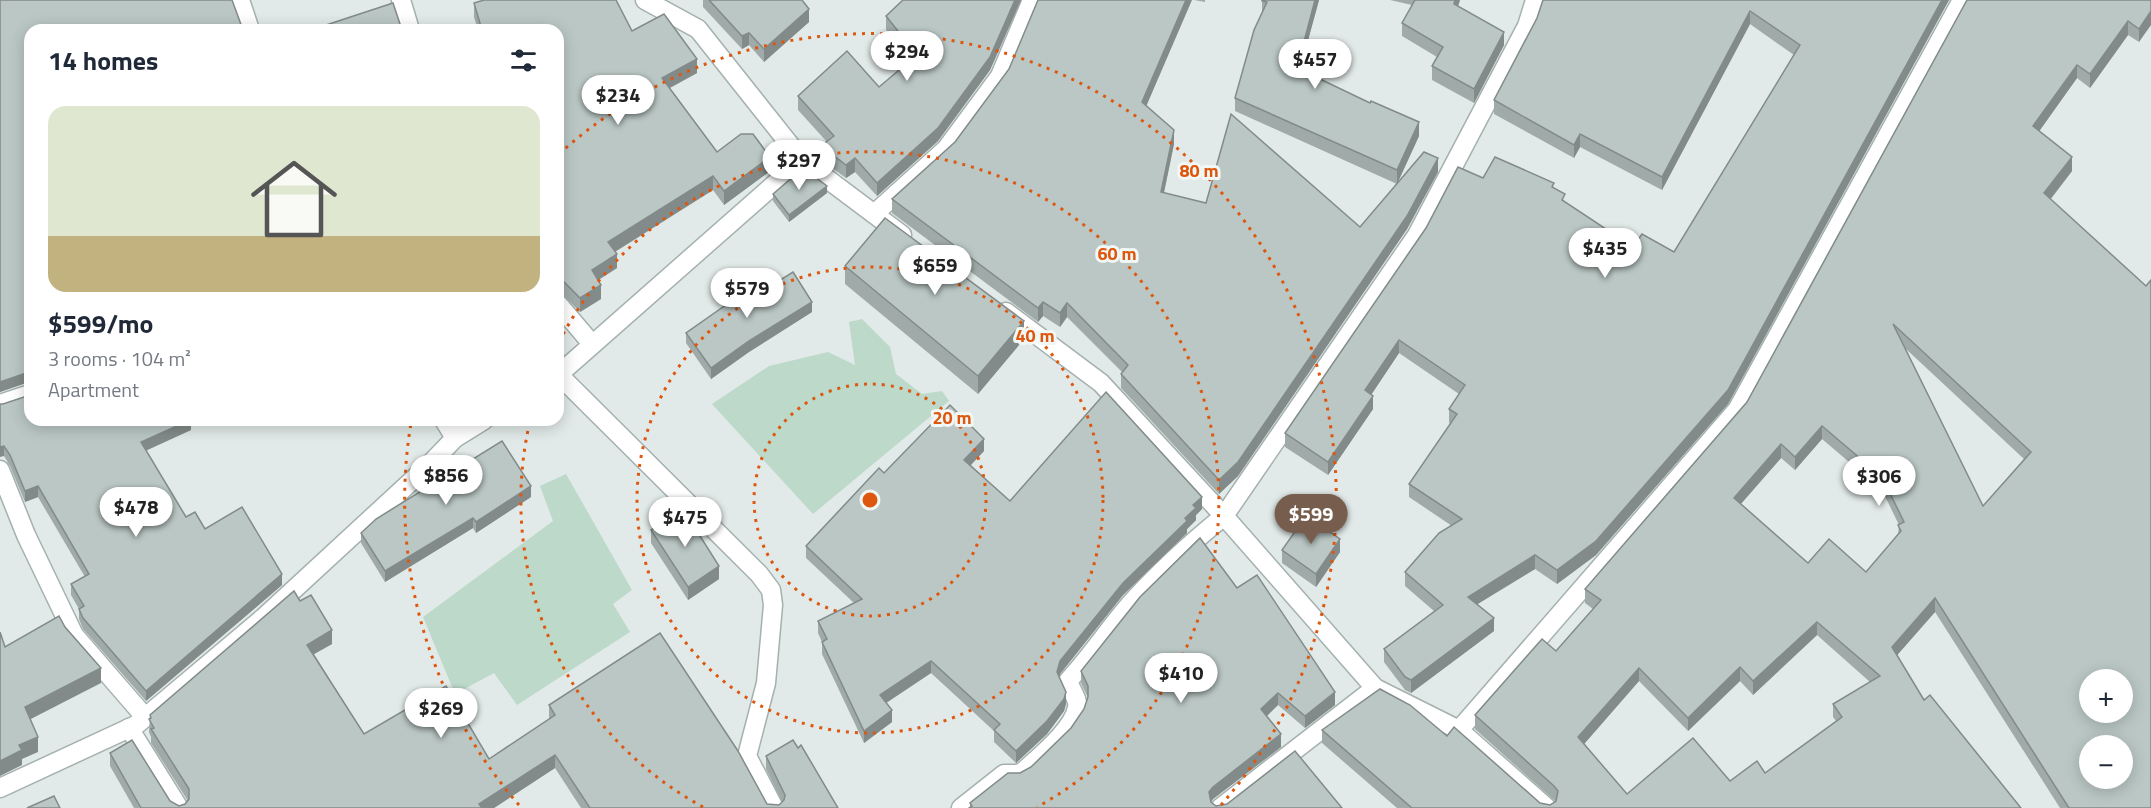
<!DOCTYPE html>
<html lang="en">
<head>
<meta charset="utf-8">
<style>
	:root { --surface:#fff; --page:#f6f6f7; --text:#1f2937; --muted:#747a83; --accent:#775d4d }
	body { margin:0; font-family:"Titillium Web",sans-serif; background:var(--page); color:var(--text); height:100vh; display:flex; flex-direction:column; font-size:22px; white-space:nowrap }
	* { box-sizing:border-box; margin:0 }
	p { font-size:20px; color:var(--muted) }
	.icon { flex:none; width:33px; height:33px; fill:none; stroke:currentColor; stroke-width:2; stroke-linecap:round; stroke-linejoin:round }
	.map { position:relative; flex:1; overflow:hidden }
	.side { position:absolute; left:24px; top:24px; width:540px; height:402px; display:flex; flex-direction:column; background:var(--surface); border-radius:18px; box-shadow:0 3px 15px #0003 }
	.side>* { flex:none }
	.buttons { position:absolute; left:2079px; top:669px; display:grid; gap:12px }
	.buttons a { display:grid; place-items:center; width:54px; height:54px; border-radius:50%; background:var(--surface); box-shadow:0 3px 15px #0003; font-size:30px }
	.price { position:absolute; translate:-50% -51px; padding:0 14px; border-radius:21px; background:#fff; color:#222; font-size:20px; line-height:39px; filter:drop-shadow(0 2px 3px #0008) }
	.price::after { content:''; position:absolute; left:50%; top:36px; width:18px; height:14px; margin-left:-9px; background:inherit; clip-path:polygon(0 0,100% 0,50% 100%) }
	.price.selected { background:var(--accent); color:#fff }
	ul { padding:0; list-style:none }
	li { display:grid; align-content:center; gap:12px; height:318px; padding:0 24px }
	li span { display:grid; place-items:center; height:186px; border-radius:18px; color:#555 }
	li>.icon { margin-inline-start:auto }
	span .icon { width:108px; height:108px; fill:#fffc; stroke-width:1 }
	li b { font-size:26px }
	h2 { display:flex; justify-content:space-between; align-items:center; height:72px; padding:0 24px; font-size:26px }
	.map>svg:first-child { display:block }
	.green { fill:#bcd9ca }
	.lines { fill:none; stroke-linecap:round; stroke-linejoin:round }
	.street-casing { stroke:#a5b1af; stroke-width:21 }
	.street { stroke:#fff; stroke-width:18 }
	.wall { fill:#a0aba9; fill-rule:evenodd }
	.shaded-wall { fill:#828b89 }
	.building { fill:#bac7c4; stroke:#828b89; stroke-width:1.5; fill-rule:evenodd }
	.ring { fill:none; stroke:#de570e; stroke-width:3; stroke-dasharray:3 6 }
	.centre { fill:#de570e; stroke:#f1f7f5; stroke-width:3 }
	.ring-label { font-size:18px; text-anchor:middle; font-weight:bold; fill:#de570e; stroke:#f1f7f5; stroke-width:6; stroke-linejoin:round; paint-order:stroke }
</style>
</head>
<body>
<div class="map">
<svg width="2151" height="808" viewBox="0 0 2151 808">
	<rect width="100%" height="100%" fill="#e1eae8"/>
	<!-- green -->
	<g class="green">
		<polygon points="862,319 890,347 896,374 922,394 942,391 949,401 813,514 712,404 769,366 828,352 855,365 849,322"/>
		<polygon points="566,474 632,590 613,604 630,632 517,705 494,673 455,694 423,617 553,521 540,486"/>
	</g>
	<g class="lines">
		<defs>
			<g id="street">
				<polyline points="240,0 250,30"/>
				<polyline points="401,0 410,30"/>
				<polyline points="645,0 698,29 802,160 902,235"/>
				<polyline points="874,214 946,149 1000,76 1032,0"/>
				<polyline points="558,304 592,344"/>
				<polyline points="1006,312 1101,383 1224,516 1375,688 1459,730 1547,808"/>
				<polyline points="558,375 802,160"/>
				<polyline points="559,375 759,574 771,590 773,605 766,683 747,756 774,808"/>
				<polyline points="0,404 30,394"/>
				<polyline points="444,420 455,438"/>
				<polyline points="0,470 26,535 74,635 145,717"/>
				<polyline points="129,728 179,808"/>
				<polyline points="1459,730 1737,410 1962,0"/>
				<polyline points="0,788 136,725 263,618 430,464 455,438 484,420"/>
				<path d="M961,808L1004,774H1019L1025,770C1041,755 1073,729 1077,708C1079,700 1071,690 1068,681C1091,656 1110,627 1132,602C1160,571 1192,542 1224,516L1417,235L1527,26L1535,0"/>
				<polyline points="1220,808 1375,688"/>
			</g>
		</defs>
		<!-- street casing -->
		<use href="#street" class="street-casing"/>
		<!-- street -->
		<use href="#street" class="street"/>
	</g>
	<!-- wall -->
	<g class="wall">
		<polygon points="0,0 30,30 30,383 26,383 0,392"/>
		<polygon points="703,0 802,0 809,22 764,62 749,45 742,49 703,7"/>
		<polygon points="903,0 1021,0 990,70 938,141 877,196 855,172 846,178 821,160 821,146 827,142 798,110 798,96 879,87 910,60 886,30 886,16"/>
		<polygon points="1194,0 1205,0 1205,2"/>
		<polygon points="1262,0 1319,0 1300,69 1419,136 1397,184 1235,111 1235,98 1262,13"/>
		<polygon points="1390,0 1460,0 1458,6 1504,45 1474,103 1432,80 1432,66 1437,57 1402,36 1402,23 1412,5"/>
		<polygon points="1543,0 1949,0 1728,404 1596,555 1557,584 1535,569 1477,604 1494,631 1411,693 1405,690 1384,662 1384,649 1434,611 1405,586 1405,572 1452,526 1409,497 1409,484 1450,424 1449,422 1449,409 1459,394 1399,353 1371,395 1373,409 1328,475 1285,447 1285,433 1483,178 1554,188 1565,202 1633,247 1674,252 1794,55 1750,24 1662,190 1580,147 1574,158 1494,114 1494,100 1537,18"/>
		<path d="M1967,0H2151L2139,42L2128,35L2090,88L2077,78L2039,131L2072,171L2051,199L2151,808H2060L1935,612L1897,655L1924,700L2021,808H1397L1322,743V730L1447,736L1540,803L1550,805L1556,802L1475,729V715L1556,651L1593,609L1585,603V589L1747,402ZM1906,349L2024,459L1983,506ZM1822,439L1882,490L1899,525L1898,534L1866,572L1808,563L1740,504L1781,458L1795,470ZM1817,635L1870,682L1833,704V717L1836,721L1765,773L1730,781L1627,794L1584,744L1639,681L1688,731L1740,681L1753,695Z"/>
		<polygon points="474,3 632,31 697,73 670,88 717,152 770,171 724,205 713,190 615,252 617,268 598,280 601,299 580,312 562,294 558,294 558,30 478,30 474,17"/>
		<polygon points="1009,69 1146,106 1174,144 1164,193 1206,203 1360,227 1438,172 1407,229 1238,476 1219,494 1121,388 1121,374 1122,372 1067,317 1060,327 1043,316 1038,322 892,213 892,199 955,142"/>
		<polygon points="827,193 789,222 773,201 773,194"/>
		<polygon points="845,266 1024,339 978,394 845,284"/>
		<polygon points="748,300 812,312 749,352 711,379 686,343 686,333"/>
		<polygon points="0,404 191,420 191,430 146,450 186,517 205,529 282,585 146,701 83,629 79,619 79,609 71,595 71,584 85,577 38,497 25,502 10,466 4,456"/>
		<polygon points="984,451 971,465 1010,501 1202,509 1196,515 1196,520 1187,529 1187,533 1123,595 1060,674 1059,676 1066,704 1064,711 1047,734 1016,763 994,742 994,731 931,673 886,703 892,722 864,743 822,654 822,642 818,633 818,621 854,603 806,558 806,546 884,473"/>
		<polygon points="531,497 476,533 473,528 385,582 361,543 361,533"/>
		<polygon points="651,530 719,579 688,600 651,543"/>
		<polygon points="1282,550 1340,552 1316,587 1282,563"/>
		<polygon points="1237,588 1335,705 1305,728 1278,705 1266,716 1281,747 1213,799 1211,802 1216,806 970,808 970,803 1020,773 1031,767 1071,728 1084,709 1088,698 1081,683 1081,671"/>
		<polygon points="300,601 332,644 314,654 364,734 489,759 549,719 549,705 767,804 779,805 782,802 766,769 766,756 838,808 581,808 555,768 494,808 134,808 110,766 110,753 170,801 179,806 185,804 188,801 151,743 151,737 149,732 150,715"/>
	</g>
	<!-- shaded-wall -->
	<g class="shaded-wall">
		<polygon points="1015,0 1021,0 990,70 938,141 877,196 877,183"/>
		<polygon points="1186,0 1192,0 1142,116 1142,102"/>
		<polygon points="1315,0 1319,0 1297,81 1297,68"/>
		<polygon points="1455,0 1460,0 1454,18 1454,4"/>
		<polygon points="1942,0 1949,0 1728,404 1596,555 1557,584 1557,570"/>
		<polygon points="809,9 809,22 764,62 764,49"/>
		<polygon points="1750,11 1750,24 1662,190 1662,177"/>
		<polygon points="2151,11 2151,25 2139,42 2139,29"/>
		<polygon points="2128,21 2128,35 2090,88 2090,74"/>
		<polygon points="1504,32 1504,45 1474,103 1474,89"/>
		<polygon points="749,33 749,45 742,49 742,36"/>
		<polygon points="697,59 697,73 662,92 662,78"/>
		<polygon points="2077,65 2077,78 2033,140 2033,126"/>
		<polygon points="1419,122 1419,136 1397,184 1397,170"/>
		<polygon points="1174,130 1174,144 1161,206 1161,192"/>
		<polygon points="1580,134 1580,147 1574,158 1574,145"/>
		<polygon points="770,157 770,171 724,205 724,191"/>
		<polygon points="2072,157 2072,171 2044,207 2044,193"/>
		<polygon points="855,158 855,172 846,178 846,165"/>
		<polygon points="1438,158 1438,172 1407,229 1238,476 1219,494 1219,480"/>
		<polygon points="713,176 713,190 608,256 608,242"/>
		<polygon points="827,186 827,193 789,222 789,215"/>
		<polygon points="617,254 617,268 592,284 592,270"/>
		<polygon points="601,285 601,299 580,312 580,298"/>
		<polygon points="812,302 812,312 749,352 711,379 711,368 749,341"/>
		<polygon points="1043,302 1043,316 1038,322 1038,308"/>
		<polygon points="1067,303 1067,317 1060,327 1060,313"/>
		<polygon points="561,310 561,324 558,326 558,312"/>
		<polygon points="1024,321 1024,339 978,394 978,376"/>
		<polygon points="1399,340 1399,353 1365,404 1365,390"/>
		<polygon points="26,373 26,383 0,392 0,382"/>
		<polygon points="1373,396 1373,409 1328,475 1328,462"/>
		<polygon points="190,420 191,420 191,430 141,453 141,442"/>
		<polygon points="1822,426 1822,439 1795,470 1795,457"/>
		<polygon points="984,439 984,451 964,472 964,460"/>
		<polygon points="1781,444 1781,458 1734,512 1734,498"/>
		<polygon points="4,446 4,456 0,457 0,447"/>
		<polygon points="38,486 38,497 25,502 25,491"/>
		<polygon points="531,486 531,497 476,533 476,522"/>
		<polygon points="1202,497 1202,509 1196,515 1196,520 1187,529 1187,533 1123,595 1060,674 1057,684 1057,672 1060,661 1123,583 1185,518 1193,505"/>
		<polygon points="473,518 473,528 385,582 385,571"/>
		<polygon points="1340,539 1340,552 1316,587 1316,574"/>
		<polygon points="1535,555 1535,569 1468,610 1468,597"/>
		<polygon points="719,566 719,579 688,600 688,587"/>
		<polygon points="282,574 282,585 146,701 146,691"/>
		<polygon points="1935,598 1935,612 1892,661 1892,647"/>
		<polygon points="1494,618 1494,631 1411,693 1411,680"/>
		<polygon points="1817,622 1817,635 1753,695 1753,681"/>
		<polygon points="332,630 332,644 307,658 307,645"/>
		<polygon points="931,661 931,673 880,707 880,695"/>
		<polygon points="1740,667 1740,681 1688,731 1688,718"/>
		<polygon points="101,668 101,683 25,722 25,707"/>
		<polygon points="1639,668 1639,681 1578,751 1578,737"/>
		<polygon points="1066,692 1066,704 1064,711 1047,734 1016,763 1016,751"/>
		<polygon points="1335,692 1335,705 1305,728 1305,716"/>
		<polygon points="1278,693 1278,705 1261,722 1261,709"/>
		<polygon points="892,710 892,722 864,743 864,731"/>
		<polygon points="1281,734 1281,747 1213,799 1209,804 1209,792 1213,787"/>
		<polygon points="38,737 38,752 22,759 22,765 0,776 0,761 19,745"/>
		<polygon points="555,755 555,768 494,808 479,808 479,804"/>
	</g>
	<!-- building -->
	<g class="building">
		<polygon points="0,0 232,0 243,30 30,30 30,373 26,373 0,382"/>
		<polygon points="484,0 616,0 632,31 664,14 697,59 662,78 717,152 741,134 753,134 770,157 724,191 713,176 608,242 617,254 592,270 601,285 580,298 562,280 558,280 558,30 482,30 474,3"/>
		<polygon points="709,0 802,0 809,9 764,49 749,33 742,36"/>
		<polygon points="903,0 1015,0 990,57 938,128 877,183 855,158 846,165 821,146 834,136 798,96 847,51 879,87 917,55 886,16"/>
		<polygon points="1038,0 1186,0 1142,102 1174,130 1161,192 1206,203 1231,114 1360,227 1424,152 1438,158 1407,216 1238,462 1219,480 1121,374 1128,365 1067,303 1060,313 1043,302 1038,308 892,199 955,142 1009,69"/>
		<polygon points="1262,0 1315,0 1297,68 1370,103 1371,101 1419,122 1397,170 1235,98 1254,30 1267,2 1262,1"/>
		<polygon points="1415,0 1455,0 1454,4 1504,32 1474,89 1432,66 1443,47 1402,23"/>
		<polygon points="1543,0 1942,0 1728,390 1596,541 1557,570 1535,555 1468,597 1494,618 1411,680 1405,677 1384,649 1443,605 1405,572 1439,533 1462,519 1409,484 1457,414 1449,409 1465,385 1399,340 1365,390 1373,396 1328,462 1285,433 1426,228 1458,167 1483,178 1495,157 1554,183 1552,187 1565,194 1562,200 1633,247 1642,234 1674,252 1800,45 1750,11 1662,177 1580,134 1574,145 1494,100 1537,18"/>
		<path d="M1967,0H2151V11L2139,29L2128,21L2090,74L2077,65L2033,126L2072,157L2044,193L2146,286L2151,280V808H2069L1935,598L1892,647L1924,700L1930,695L2021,808H1412L1322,730L1380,689L1410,705L1447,736L1454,727L1540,803L1550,805L1556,801L1558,791L1554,786L1475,715L1542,639L1556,651L1601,600L1585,589L1747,402ZM1893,324L2031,452L1983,506ZM1822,426L1882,477L1904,522L1898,525L1901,531L1866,572L1829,539L1808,563L1734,498L1781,444L1795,457ZM1817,622L1880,676L1833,704L1842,717L1765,773L1757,761L1730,781L1693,738L1627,794L1578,737L1639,668L1688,718L1740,667L1753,681ZM2090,680H2122V712H2090ZM2090,746H2122V778H2090Z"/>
		<polygon points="393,3 402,30 311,30"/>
		<polygon points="803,168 827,186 789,215 773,194"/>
		<polygon points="885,218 1024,321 978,376 845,266"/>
		<polygon points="793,272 812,302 749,341 711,368 686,333 743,293 748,300"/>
		<polygon points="1106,392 1202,497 1193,505 1196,508 1185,518 1187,521 1123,583 1060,661 1057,672 1066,692 1064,699 1047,721 1016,751 994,730 1000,724 931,661 880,695 892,710 864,731 822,642 827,639 818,621 862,599 806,546 879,468 884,473 950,405 984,439 964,460 1010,501"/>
		<polygon points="30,395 30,420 190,420 141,442 186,517 195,512 205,529 242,507 282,574 146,691 83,618 79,609 84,606 71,584 89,574 38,486 25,491 10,455 4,446 0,447 0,404 3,404"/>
		<polygon points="502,441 531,486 476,522 473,518 385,571 361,533 376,519"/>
		<polygon points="683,509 719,566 688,587 651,530"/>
		<polygon points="1306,516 1340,539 1316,574 1282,550"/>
		<polygon points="1200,538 1237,588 1257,575 1335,692 1305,716 1278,693 1261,709 1281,734 1213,787 1209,792 1211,802 1216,806 1227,804 1295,751 1342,808 969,808 972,806 970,803 1008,773 1020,773 1031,767 1071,728 1084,709 1088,697 1088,686 1081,671 1140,597"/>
		<polygon points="294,591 300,601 311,595 332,630 307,645 364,734 446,686 489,759 555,715 549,705 660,633 738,751 767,804 779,805 784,800 785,795 766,756 793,740 798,748 801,745 838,808 590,808 555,755 479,804 482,808 141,808 110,753 132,740 170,801 179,806 185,804 189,799 189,789 151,729 154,728 149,719 151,718 150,715"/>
		<polygon points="59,616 65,627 101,668 25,707 38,737 19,745 22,750 0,761 0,632 5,647"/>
		<polygon points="54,796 60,808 27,808"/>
	</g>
	<!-- distance rings -->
	<g class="ring">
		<circle cx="870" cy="500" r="116"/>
		<circle cx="870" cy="500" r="233"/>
		<path d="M703 807A349 349 0 0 1 530 421M559 342A349 349 0 1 1 1037 807"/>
		<path d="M519 805A465 465 0 0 1 411 423M559 154A465 465 0 0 1 1221 805"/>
	</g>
	<circle cx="870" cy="500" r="9" class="centre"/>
	<g class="ring-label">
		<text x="1199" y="177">80 m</text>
		<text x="1117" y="260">60 m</text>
		<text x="1035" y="342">40 m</text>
		<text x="952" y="424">20 m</text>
	</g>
</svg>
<div class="buttons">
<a>+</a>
<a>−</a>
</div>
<b class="price" style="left:907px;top:82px">$294</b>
<b class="price" style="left:1315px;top:90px">$457</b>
<b class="price" style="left:618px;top:126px">$234</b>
<b class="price" style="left:799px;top:191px">$297</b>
<b class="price" style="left:1605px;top:279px">$435</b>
<b class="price" style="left:935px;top:296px">$659</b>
<b class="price" style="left:747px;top:319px">$579</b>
<b class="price" style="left:446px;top:506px">$856</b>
<b class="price" style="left:1879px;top:507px">$306</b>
<b class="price" style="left:136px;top:538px">$478</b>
<b class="price selected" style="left:1311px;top:545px">$599</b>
<b class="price" style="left:685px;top:548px">$475</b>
<b class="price" style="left:1181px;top:704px">$410</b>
<b class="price" style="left:441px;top:739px">$269</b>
<section class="side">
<h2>14 homes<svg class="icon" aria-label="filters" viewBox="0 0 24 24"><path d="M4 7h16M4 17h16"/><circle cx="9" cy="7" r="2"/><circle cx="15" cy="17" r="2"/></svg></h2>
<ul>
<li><span style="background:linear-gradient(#dfe7d0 70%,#c2b280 0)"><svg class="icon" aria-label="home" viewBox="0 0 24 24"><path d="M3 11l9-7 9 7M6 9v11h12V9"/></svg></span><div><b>$599/mo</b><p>3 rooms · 104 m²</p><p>Apartment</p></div></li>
</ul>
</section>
</div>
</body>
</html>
